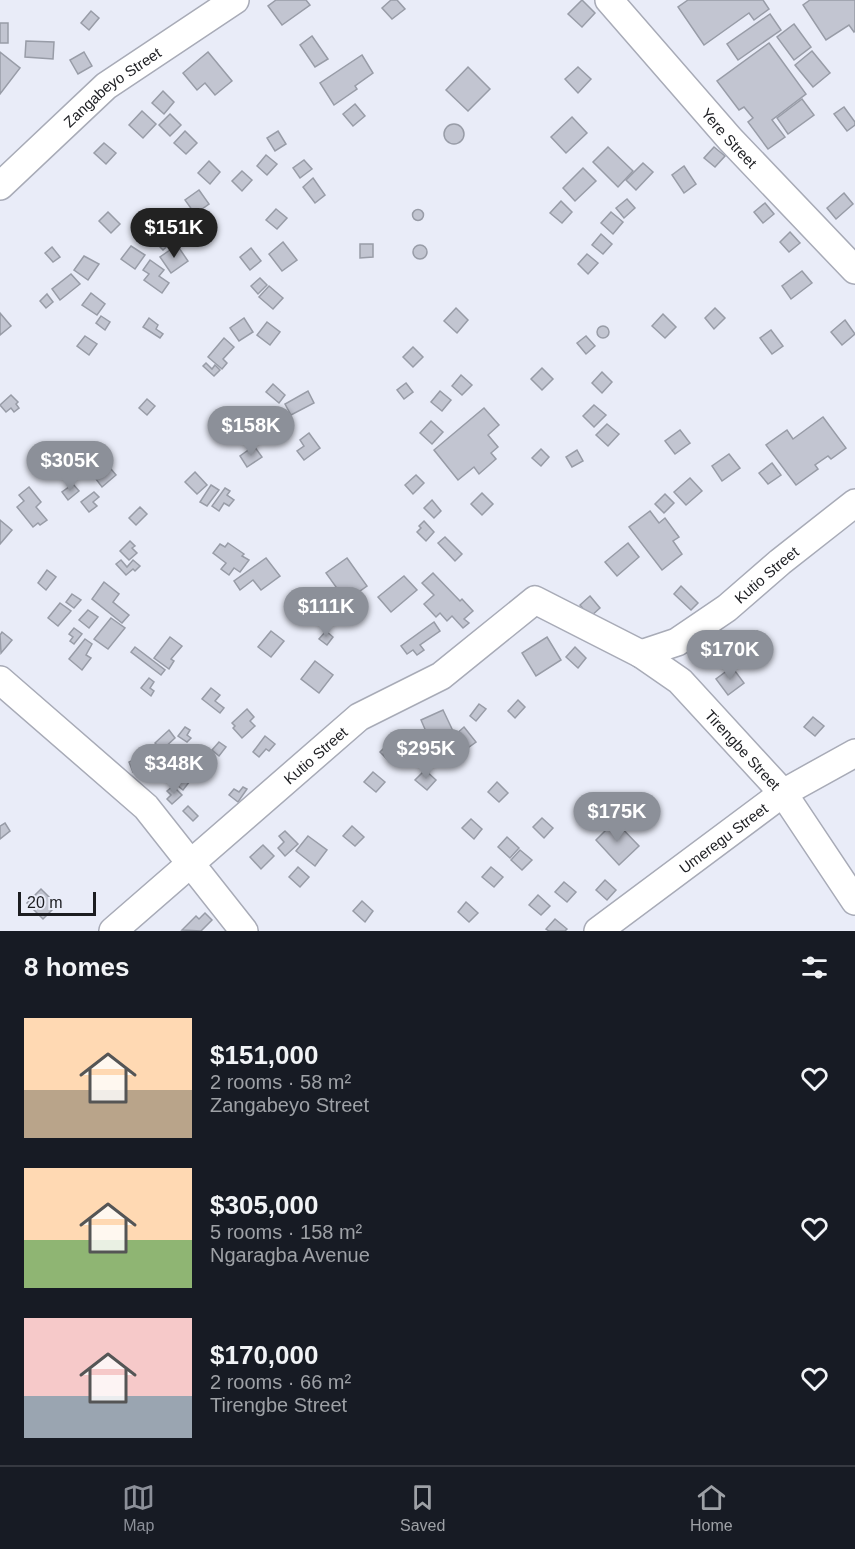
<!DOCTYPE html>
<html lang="en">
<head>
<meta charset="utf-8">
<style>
	:root { --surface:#171b24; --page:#20242c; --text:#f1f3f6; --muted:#9ea1a6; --line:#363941; --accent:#8c9099 }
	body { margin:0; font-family:Arial,sans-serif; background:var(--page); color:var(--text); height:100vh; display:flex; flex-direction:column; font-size:22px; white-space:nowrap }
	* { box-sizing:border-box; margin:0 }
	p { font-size:20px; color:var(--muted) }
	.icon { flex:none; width:33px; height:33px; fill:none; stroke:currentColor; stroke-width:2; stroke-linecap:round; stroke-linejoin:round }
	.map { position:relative; height:931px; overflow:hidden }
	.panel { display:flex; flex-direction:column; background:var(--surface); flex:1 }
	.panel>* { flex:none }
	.scale { position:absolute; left:18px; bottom:15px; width:78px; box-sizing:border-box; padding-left:6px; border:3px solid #1c1d21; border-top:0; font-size:16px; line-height:21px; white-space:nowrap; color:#1c1d21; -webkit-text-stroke:4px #e9ecf8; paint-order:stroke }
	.price { position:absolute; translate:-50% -51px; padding:0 14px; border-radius:21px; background:var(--accent); color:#fff; font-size:20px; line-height:39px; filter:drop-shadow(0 2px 3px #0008) }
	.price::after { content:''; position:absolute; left:50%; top:36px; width:18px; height:14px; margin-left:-9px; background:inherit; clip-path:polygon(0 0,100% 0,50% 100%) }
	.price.active { background:#222; color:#fff }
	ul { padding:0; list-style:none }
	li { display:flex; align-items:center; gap:18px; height:150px; padding:0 24px }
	li span { display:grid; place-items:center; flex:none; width:168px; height:120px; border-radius:0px; color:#555 }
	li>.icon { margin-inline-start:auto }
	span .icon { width:72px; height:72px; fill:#fffc; stroke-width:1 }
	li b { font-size:26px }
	h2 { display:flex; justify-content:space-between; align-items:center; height:72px; padding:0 24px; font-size:26px }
	.menu { display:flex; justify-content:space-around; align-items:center; height:84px; border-top:2px solid var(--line); background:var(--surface); font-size:16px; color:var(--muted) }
	.menu a { display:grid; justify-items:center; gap:3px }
	.menu .active { color:var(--accent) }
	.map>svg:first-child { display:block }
	.building { fill:#c2c5d1; stroke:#989ca7; stroke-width:1.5 }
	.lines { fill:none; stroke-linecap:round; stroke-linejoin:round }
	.street-casing { stroke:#a8abb7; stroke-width:30 }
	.street { stroke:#fff; stroke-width:27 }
	.labels { text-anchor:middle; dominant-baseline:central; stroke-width:4.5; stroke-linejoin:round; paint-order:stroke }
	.street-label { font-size:15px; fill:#1c1d21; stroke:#e9ecf8 }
</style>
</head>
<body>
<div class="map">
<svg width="855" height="931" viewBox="0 0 855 931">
	<rect width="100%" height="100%" fill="#e9ecf8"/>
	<!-- building -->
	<g class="building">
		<polygon points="276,0 306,0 310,5 282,25 268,6"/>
		<polygon points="391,0 397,0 405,9 392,19 382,8"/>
		<polygon points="582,0 595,13 582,27 568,14"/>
		<polygon points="688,0 763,0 769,9 754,20 749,13 704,45 678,7"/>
		<polygon points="810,0 855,0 855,31 854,32 849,25 826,40 803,5"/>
		<polygon points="91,11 99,18 89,30 81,23"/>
		<polygon points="770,14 781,30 738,60 727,44"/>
		<rect x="0" y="23" width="8" height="20"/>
		<polygon points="794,24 811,47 794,60 777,37"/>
		<polygon points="312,36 328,59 315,67 300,45"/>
		<polygon points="26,41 54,42 53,59 25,57"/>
		<polygon points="769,43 806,94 772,120 785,137 768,149 748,122 753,118 744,107 739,110 717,81"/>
		<polygon points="812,51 830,73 813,87 795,65"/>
		<polygon points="0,52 20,68 0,94"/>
		<polygon points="84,52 92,66 78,74 70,60"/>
		<polygon points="208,52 232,81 215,95 205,83 197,90 183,73"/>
		<polygon points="362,55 373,73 355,86 357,89 334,105 320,83"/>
		<polygon points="468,67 490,89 468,111 446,90"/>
		<polygon points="578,67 591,79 578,93 565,79"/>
		<polygon points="163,91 174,102 164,114 152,103"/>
		<polygon points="802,99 814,115 788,134 777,118"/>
		<polygon points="355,104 365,116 353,126 343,114"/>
		<polygon points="844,107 855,122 855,125 847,131 834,114"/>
		<polygon points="142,111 156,124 143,138 129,125"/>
		<polygon points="170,114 181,125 170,136 159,125"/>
		<polygon points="572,117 587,133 566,153 551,137"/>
		<circle cx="454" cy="134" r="10"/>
		<polygon points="185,131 197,143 186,154 174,143"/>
		<polygon points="278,131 286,144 275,151 267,138"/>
		<polygon points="104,143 116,153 106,164 94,153"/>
		<polygon points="608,147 633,171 618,187 593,162"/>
		<polygon points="714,147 725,156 715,167 704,158"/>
		<polygon points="266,155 277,164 267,175 257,166"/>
		<polygon points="304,160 312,169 300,178 293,168"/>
		<polygon points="209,161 220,172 210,184 198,173"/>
		<polygon points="643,163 653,172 636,190 626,180"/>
		<polygon points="684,166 696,184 684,193 672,175"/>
		<polygon points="583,168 596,181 575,201 563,188"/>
		<polygon points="242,171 252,180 242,191 232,181"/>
		<polygon points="313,178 325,195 315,203 303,187"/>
		<polygon points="199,190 209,204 195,214 185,200"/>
		<polygon points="844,193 853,204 836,219 827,208"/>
		<polygon points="627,199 635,208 624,218 616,208"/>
		<polygon points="561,201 572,212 562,223 550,213"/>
		<polygon points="765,203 774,214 763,223 754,212"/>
		<polygon points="276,209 287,218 277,229 266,220"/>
		<circle cx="418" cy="215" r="5.5"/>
		<polygon points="108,212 120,224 111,233 99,221"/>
		<polygon points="611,212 623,222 613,234 601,223"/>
		<polygon points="164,227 175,239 163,250 151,238"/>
		<polygon points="790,232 800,243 789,252 780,242"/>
		<polygon points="601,234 612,244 603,254 592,245"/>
		<polygon points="283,242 297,260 282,271 269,254"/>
		<polygon points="360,244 373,244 373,257 360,258"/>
		<polygon points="177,245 188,261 171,273 160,257"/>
		<circle cx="420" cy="252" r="7"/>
		<polygon points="131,246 145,255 135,269 121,259"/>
		<polygon points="52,247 60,257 53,262 45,253"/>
		<polygon points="251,248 261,261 250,270 240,257"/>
		<polygon points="587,254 598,263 588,274 578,264"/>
		<polygon points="84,256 99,264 88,280 74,270"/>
		<polygon points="150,260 164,270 159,276 169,283 162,293 144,280 149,274 143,270"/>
		<polygon points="802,271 812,283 791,299 782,286"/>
		<polygon points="71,274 80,284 60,300 52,289"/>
		<polygon points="260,278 267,285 258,294 251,286"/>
		<polygon points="269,286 283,298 273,309 259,297"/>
		<polygon points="91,293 105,304 97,315 82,305"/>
		<polygon points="47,294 53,302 46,308 40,301"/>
		<polygon points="456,308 468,320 457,333 444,321"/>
		<polygon points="715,308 725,318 714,329 705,318"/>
		<polygon points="0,313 11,326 0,335"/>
		<polygon points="663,314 676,327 665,338 652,326"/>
		<polygon points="101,316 110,322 105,330 96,323"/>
		<polygon points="149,318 158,325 156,329 163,334 160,338 143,327"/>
		<polygon points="244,318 253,332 239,341 230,328"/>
		<polygon points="845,320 855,334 842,345 831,332"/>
		<polygon points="267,322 280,332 270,345 257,335"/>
		<circle cx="603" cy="332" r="6"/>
		<polygon points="771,330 783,346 772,354 760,338"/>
		<polygon points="85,336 97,344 89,355 77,346"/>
		<polygon points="586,336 595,346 586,354 577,343"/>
		<polygon points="224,338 234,347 223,359 227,363 222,369 208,357"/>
		<polygon points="413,347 423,357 413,367 403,357"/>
		<polygon points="206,363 212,369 215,365 220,370 214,376 203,366"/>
		<polygon points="542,368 553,379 542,390 531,379"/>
		<polygon points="602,372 612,382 602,393 592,383"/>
		<polygon points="461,375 472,385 462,395 452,386"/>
		<polygon points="406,383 413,392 404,399 397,390"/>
		<polygon points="273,384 285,395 279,403 266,392"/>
		<polygon points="308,391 314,403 291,415 285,404"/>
		<polygon points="440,391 451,400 442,411 431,402"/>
		<polygon points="11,395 18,402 16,404 19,408 14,412 11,408 6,412 0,405"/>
		<polygon points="147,399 155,406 147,415 139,408"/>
		<polygon points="594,405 606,415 594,427 583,416"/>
		<polygon points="484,408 499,425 488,435 498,447 491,453 496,459 479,474 474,467 458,480 434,450"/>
		<polygon points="823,417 846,448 831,459 828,456 815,465 818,469 796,485 766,445 787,430 793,439"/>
		<polygon points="431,421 443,432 432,444 420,433"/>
		<polygon points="607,424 619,434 608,446 596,435"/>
		<polygon points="680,430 690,443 675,454 665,441"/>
		<polygon points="309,433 320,448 304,460 297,451 304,446 300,440"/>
		<polygon points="254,446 262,457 247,467 240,456"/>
		<polygon points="541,449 549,457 541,466 532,458"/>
		<polygon points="577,450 583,461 572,467 566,457"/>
		<polygon points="729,454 740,468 722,481 712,466"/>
		<polygon points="106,463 116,475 102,487 92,474"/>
		<polygon points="772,463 781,475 768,484 759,473"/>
		<polygon points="195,472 207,485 197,494 185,482"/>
		<polygon points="416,475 424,483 413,494 405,485"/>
		<polygon points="690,478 702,491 686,505 674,492"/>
		<polygon points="73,484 79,491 68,500 62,492"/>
		<polygon points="211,485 219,490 207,506 200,502"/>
		<polygon points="29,487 41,502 36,507 47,520 40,525 38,523 33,527 17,507 24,501 19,495"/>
		<polygon points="225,488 230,491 227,495 234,500 229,506 224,503 219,511 212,506"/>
		<polygon points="94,492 99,497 93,502 97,506 89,512 81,502"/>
		<polygon points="482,493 493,504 482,515 471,504"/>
		<polygon points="665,494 674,503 664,513 655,504"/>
		<polygon points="432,500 441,511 434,518 424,508"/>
		<polygon points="140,507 147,514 136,525 129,518"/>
		<polygon points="650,511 659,523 665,518 679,537 673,541 682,554 662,570 629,527"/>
		<polygon points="0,520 12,530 0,544"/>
		<polygon points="424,521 434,532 426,541 417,532 421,528 419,526"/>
		<polygon points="445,537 462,554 455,561 438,543"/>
		<polygon points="130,541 135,546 132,548 137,553 129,560 120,551"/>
		<polygon points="228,543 244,554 242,556 249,560 240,572 234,568 229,575 221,569 226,563 213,553 220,544 225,547"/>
		<polygon points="628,543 639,557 617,576 605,562"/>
		<polygon points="266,558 280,576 261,590 253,580 240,590 234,581"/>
		<polygon points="347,558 367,586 346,601 326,573"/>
		<polygon points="121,560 127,567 133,560 140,566 135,571 133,569 126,575 116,564"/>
		<polygon points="47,570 56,577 46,590 38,583"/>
		<polygon points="433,573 460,601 462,599 473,611 464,619 469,623 463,628 452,616 447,621 440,613 436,617 424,604 434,595 422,583"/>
		<polygon points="404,576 417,590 391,612 378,597"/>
		<polygon points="104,582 119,594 113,602 129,615 122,623 92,599"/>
		<polygon points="681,586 698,603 691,610 674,594"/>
		<polygon points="72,594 81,600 74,608 66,602"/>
		<polygon points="590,596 600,608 590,617 580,605"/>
		<polygon points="60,603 71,611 58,626 48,618"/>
		<polygon points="88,610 98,617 89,628 79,620"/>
		<polygon points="111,618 125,628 108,649 94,639"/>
		<polygon points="434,622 440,631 420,645 424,650 417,655 413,650 407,654 401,646"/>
		<polygon points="74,628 82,634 74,644 70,641 73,637 69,634"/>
		<polygon points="271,631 284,641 271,657 258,647"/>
		<polygon points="326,631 333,637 327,645 319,639"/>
		<polygon points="757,631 769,647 751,660 739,644"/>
		<polygon points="2,632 12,640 1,653 0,635"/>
		<polygon points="170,637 182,646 171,659 174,661 169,669 154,658"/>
		<polygon points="547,637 561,660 536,676 522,653"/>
		<polygon points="85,639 92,644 86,655 91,658 82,670 69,659"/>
		<polygon points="135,647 165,670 161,675 131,652"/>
		<polygon points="575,647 586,658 578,668 566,657"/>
		<polygon points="315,661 333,675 319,693 301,679"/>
		<polygon points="732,667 744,683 728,695 716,679"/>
		<polygon points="149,678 154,682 150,688 154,691 151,696 141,688"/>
		<polygon points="211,688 220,695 215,701 224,708 220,713 202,699"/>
		<polygon points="518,700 525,707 515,718 508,711"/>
		<polygon points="479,704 486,709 476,721 470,716"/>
		<polygon points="247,709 254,717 250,721 255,726 242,738 233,728 235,726 232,723"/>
		<polygon points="443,710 454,733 431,743 421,720"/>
		<polygon points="813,717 824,726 815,736 804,727"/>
		<polygon points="185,727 190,730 187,735 191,738 187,742 178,736"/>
		<polygon points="464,727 476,742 465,750 454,736"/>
		<polygon points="169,730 175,738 162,750 155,743"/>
		<polygon points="265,736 275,744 269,751 266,749 259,757 253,752"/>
		<polygon points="219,742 226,747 219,756 212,750"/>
		<polygon points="389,743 400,753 391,763 380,752"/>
		<polygon points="154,748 175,764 180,757 191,765 193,762 200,768 183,790 144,759"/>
		<polygon points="137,758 141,768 133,772 129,762"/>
		<polygon points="425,770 436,780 427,790 415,780"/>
		<polygon points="373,772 385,782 376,792 364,782"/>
		<polygon points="497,782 508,793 499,802 488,792"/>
		<polygon points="173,786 182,795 172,804 167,799 171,795 167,791"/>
		<polygon points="243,787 247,789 238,802 229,795 234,789 239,792"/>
		<polygon points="188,806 198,816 193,821 183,811"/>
		<polygon points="542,818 553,828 544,838 533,827"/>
		<polygon points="471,819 482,829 474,839 462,828"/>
		<polygon points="615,821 639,846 619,865 596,840"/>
		<polygon points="5,823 10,831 0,839 0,826"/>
		<polygon points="352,826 364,837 355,846 343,836"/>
		<polygon points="285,831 298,844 285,856 278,848 284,842 279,836"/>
		<polygon points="308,836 327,850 315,866 296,851"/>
		<polygon points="507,837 519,848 510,858 498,847"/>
		<polygon points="263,845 274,856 261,869 250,857"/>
		<polygon points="520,850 532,860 522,870 511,860"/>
		<polygon points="298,867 309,877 300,887 289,877"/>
		<polygon points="491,867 503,877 494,887 482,877"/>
		<polygon points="605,880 616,890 607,900 596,890"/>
		<polygon points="564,882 576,892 567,902 555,892"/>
		<polygon points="41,889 57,905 43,919 27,903"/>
		<polygon points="538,895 550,906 541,915 529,905"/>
		<polygon points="362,901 373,911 365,922 353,911"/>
		<polygon points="466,902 478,913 469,922 458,912"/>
		<polygon points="205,913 212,920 201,931 182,930 196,916 199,919"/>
		<polygon points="555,919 567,929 565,931 549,931 546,929"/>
	</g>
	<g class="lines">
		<defs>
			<g id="street">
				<path id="s1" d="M609,0L730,139L855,270"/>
				<path id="s2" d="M0,186L106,86L235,0"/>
				<path id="s3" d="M641,654L677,642L727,608L780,562L855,503"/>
				<polyline points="0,680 146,807 244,931"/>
				<path id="s4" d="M113,931L359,717L441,676L535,600L641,654L680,681L783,793L855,901"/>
				<path id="s5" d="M598,931L783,793L855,753"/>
			</g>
		</defs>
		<!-- street casing -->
		<use href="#street" class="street-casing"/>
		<!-- street -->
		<use href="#street" class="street"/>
	</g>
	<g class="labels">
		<!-- street labels -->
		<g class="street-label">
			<text stroke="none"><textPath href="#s2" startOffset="150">Zangabeyo Street</textPath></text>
			<text stroke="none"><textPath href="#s1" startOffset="183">Yere Street</textPath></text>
			<text stroke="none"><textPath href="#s3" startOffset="150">Kutio Street</textPath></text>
			<text stroke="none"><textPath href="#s4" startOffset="798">Tirengbe Street</textPath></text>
			<text stroke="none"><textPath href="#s4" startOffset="268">Kutio Street</textPath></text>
			<text stroke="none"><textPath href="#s5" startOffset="156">Umeregu Street</textPath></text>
		</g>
	</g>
</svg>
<div class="scale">20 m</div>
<b class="price active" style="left:174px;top:259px">$151K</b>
<b class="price" style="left:251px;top:457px">$158K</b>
<b class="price" style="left:70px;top:492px">$305K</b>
<b class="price" style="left:326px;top:638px">$111K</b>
<b class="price" style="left:730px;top:681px">$170K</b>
<b class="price" style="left:426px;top:780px">$295K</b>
<b class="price" style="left:174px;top:795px">$348K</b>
<b class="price" style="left:617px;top:843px">$175K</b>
</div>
<section class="panel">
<h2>8 homes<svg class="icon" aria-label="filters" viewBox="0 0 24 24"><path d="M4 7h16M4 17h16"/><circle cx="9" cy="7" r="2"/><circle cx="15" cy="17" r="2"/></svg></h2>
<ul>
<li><span style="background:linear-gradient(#ffd9b3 60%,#b9a48a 0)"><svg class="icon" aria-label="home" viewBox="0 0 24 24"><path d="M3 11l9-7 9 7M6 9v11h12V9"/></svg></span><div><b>$151,000</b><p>2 rooms · 58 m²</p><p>Zangabeyo Street</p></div><svg class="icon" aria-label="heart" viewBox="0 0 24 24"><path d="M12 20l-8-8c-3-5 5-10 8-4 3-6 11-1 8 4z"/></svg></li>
<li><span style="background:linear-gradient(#ffd9b3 60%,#8fb573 0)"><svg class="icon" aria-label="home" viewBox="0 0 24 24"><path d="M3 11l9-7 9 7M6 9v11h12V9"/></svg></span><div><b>$305,000</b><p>5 rooms · 158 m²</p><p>Ngaragba Avenue</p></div><svg class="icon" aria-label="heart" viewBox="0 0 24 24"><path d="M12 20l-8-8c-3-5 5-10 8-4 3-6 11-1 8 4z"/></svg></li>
<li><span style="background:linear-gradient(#f6c9c9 65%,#9aa5b1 0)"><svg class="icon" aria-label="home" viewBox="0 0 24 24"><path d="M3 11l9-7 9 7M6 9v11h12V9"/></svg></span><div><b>$170,000</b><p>2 rooms · 66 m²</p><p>Tirengbe Street</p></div><svg class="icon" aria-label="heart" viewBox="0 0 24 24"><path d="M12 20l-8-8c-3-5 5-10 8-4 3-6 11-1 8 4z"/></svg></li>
</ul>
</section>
<nav class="menu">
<a class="active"><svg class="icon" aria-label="map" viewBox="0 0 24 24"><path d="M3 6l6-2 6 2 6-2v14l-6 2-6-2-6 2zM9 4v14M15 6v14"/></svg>Map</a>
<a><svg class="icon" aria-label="saved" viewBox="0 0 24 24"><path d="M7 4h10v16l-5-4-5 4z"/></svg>Saved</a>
<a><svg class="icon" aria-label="home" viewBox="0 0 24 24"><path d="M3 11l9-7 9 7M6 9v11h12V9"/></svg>Home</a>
</nav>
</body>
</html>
